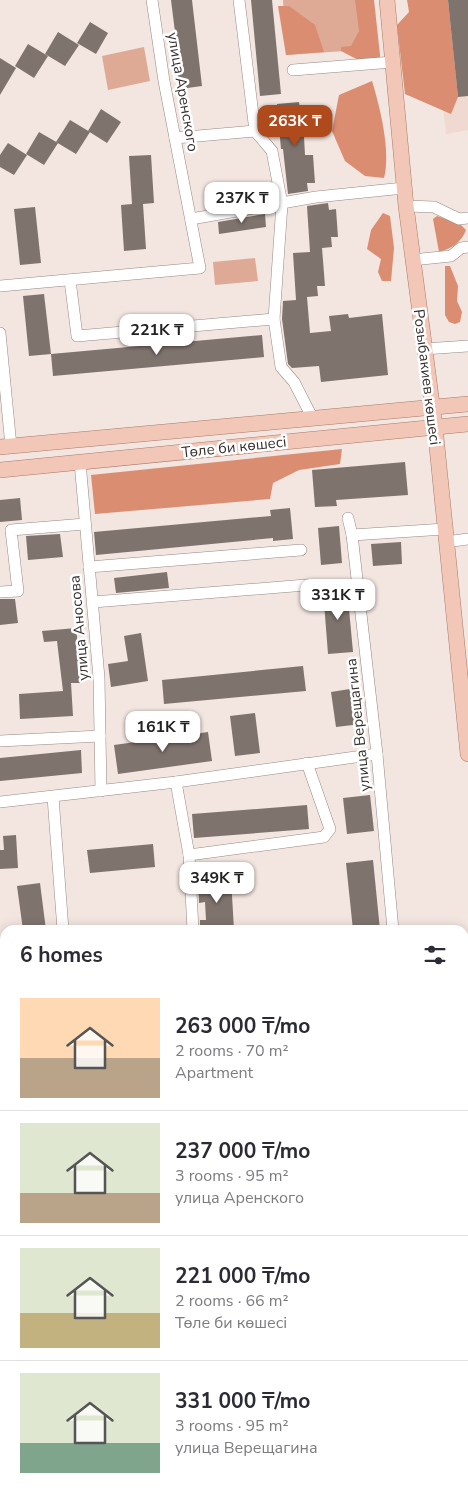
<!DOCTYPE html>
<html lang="en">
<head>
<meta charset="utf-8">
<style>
	:root { --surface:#fff; --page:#f2f2f3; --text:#2b2b33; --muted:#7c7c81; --line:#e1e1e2; --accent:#af4a1d }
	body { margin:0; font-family:"Nunito Sans",sans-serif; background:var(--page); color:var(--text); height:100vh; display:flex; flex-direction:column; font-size:19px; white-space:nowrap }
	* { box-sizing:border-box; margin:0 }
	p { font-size:16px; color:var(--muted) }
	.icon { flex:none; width:28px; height:28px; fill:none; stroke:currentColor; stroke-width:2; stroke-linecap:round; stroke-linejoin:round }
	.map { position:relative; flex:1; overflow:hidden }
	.panel { position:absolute; left:0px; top:925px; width:469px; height:571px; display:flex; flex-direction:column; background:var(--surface); border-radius:15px 15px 0 0; box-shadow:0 2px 12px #0003 }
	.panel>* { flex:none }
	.price { position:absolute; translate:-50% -42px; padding:0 11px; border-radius:10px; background:#fff; color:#222; font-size:16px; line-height:32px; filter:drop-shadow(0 1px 2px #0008) }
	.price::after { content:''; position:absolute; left:50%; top:30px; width:15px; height:11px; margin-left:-8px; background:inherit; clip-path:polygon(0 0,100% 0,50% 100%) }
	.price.active { background:var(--accent); color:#fff }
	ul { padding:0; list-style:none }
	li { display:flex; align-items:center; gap:15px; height:125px; padding:0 20px }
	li+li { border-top:1px solid var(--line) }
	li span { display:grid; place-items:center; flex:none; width:140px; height:100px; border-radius:0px; color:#555 }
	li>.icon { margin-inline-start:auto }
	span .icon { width:60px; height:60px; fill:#fffc; stroke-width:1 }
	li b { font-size:21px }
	h2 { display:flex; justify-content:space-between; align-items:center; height:60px; padding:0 20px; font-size:21px }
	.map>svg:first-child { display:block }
	.built { fill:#efd9d1 }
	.green { fill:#dfaa95 }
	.forest { fill:#da8d70 }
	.building { fill:#7f736e }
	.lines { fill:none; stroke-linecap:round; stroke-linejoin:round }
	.minor-casing { stroke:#968984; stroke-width:12 }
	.major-casing { stroke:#aa7a68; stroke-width:16 }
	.minor { stroke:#fff; stroke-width:11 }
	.major { stroke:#f2c7b7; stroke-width:15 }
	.labels { text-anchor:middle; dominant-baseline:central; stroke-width:5; stroke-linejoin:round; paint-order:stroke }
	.street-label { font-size:15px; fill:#35302e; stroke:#fff }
</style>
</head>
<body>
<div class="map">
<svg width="468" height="1496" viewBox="0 0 468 1496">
	<rect width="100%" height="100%" fill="#f3e5e0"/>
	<!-- built -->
	<polygon class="built" points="431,0 468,0 468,130 446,134"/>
	<!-- green -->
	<g class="green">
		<polygon points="283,0 370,0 375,49 286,55"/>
		<polygon points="144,47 150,81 108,90 102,56"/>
		<polygon points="255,258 258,281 215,285 213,262"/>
	</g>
	<!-- forest -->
	<g class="forest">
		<polygon points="355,0 374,0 381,64 368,65 341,51 341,47 351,46 359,31"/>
		<polygon points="407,0 448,0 458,97 451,114 405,94 397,25 409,12"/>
		<polygon points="278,6 289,6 315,25 324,52 286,55"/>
		<path d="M372,81C380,107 391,152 384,178L365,176L345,161L332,131L339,95Z"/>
		<polygon points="383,213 390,216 394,248 391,281 382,281 378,272 381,259 367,249 371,230"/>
		<path d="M437,216L460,224L466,230C461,243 452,248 439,252L433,219Z"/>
		<polygon points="445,266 450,266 458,286 457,301 462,312 460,322 455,324 449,322 445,315"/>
		<polygon points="342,449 340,464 299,470 273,483 270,499 95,514 91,475"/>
	</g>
	<!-- building -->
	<g class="building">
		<polygon points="171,0 192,0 202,86 180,89 176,64 179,64"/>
		<polygon points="251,0 272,0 281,94 260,96"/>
		<polygon points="448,0 468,0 468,96 458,97"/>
		<polygon points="90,22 108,33 96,54 77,43"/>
		<polygon points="58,32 79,45 65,66 45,54"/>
		<polygon points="28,44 48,56 34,78 15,66"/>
		<polygon points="0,58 16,68 0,95"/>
		<polygon points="299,102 300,110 307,109 309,137 304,137 305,155 313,155 315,183 307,183 308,191 288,194 283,149 281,149 277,104"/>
		<polygon points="101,109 121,122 107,143 88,131"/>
		<polygon points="70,120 90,132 76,154 56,142"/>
		<polygon points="39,132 58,143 44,165 26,154"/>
		<polygon points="8,143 27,155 14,175 0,167 0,155"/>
		<polygon points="151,155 154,203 143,204 146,249 124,251 121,205 132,204 129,156"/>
		<polygon points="328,203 329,210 336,209 338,237 331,237 332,247 322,248 325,286 317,286 318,296 307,297 310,333 331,331 329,316 348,314 349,318 382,314 388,375 321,382 319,366 292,368 288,364 282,319 283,301 296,300 293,253 310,252 307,206"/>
		<polygon points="35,207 41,263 20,265 14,209"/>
		<polygon points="265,214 266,227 219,234 218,222"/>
		<polygon points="44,294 51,354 29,356 23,296"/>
		<polygon points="262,335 264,357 53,376 51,354"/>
		<polygon points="405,462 408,495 336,500 337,506 315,507 312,470"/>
		<polygon points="20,498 22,520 0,522 0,500"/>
		<polygon points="290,508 293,539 273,541 273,538 96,555 94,532 271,516 270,510"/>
		<polygon points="339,526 342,563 321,565 318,528"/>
		<polygon points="60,534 63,557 28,560 26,536"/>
		<polygon points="401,542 402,564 373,566 371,544"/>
		<polygon points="167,572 169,588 116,593 114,578"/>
		<polygon points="347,588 353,652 328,654 323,590"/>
		<polygon points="0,599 15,599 18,623 0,625"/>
		<polygon points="76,628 82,683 71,683 73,716 20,719 19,694 63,691 57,641 44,642 42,631"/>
		<polygon points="141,633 148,681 111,687 108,664 128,661 124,636"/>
		<polygon points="303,666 306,691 164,704 162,680"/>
		<polygon points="356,688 361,724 336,727 331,692"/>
		<polygon points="255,713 260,753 235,756 230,716"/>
		<polygon points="208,732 212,761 118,774 114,745"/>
		<polygon points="81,750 82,773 0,781 0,758"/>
		<polygon points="370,795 374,831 347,834 343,798"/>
		<polygon points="307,805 309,829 194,838 192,814"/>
		<polygon points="16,835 18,868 0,869 0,850 4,850 3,836"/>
		<polygon points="153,844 155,867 90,873 87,850"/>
		<polygon points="373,860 380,930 353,930 346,863"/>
		<polygon points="231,878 234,930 200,930 200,920 206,920 205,902 199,903 198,881"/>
		<polygon points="40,883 46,930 23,930 17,886"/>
	</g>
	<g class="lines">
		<defs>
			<g id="minor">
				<polyline points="293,70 393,62"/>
				<polyline points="175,138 255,131"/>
				<polyline points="406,206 434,207 459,219 468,218"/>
				<polyline points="191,219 316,197 404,188"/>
				<polyline points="412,260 451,256 461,248 468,247"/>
				<polyline points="70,280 77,336 274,319 282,204 272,151 255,131 239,0"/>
				<polyline points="0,286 200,268 164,81 152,0"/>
				<polyline points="274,319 281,367 294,382 313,419"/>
				<polyline points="0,333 11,446"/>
				<polyline points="424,349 468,346"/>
				<polyline points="80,462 99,678 101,791"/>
				<polyline points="348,518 352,535 377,754 393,930"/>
				<polyline points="352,535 445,529"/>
				<polyline points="446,542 468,539"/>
				<polyline points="89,567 301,550"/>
				<polyline points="0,592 18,591 11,530 85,524"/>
				<polyline points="93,602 306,585"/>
				<polyline points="0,741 100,736"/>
				<polyline points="176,782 189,855 193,930"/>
				<polyline points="53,797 63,930"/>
				<polyline points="0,802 176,782 377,754"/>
				<polyline points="189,855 324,837 330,829 307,763"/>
				<polyline points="0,968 5,968"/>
				<polyline points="5,1058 3,1061 5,1072"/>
				<polyline points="464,1070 468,1069"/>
				<polyline points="0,1107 5,1107"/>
				<polyline points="464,1402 468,1402"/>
				<polyline points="0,1461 5,1485"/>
				<polyline points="94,1496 144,1491"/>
				<polyline points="332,1496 332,1491"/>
				<polyline points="367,1496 368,1491"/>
			</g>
			<g id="major">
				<polyline points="387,0 406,206 435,427 468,754"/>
				<polyline points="0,447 468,404"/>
				<polyline points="0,470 468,424"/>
			</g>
		</defs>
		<!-- minor casing -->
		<use href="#minor" class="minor-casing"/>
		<!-- major casing -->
		<use href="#major" class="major-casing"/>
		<!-- minor -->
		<use href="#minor" class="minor"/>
		<!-- major -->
		<use href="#major" class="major"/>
	</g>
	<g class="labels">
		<!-- street labels -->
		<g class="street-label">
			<text transform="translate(183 92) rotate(80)">улица Аренского</text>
			<text transform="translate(427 377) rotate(83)">Розыбакиев көшесі</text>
			<text transform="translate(234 447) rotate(-6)">Төле би көшесі</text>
			<text transform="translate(79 628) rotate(-95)">улица Аносова</text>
			<text transform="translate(358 725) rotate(-96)">улица Верещагина</text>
		</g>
	</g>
</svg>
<b class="price active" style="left:295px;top:147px">263K ₸</b>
<b class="price" style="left:242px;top:224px">237K ₸</b>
<b class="price" style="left:157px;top:356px">221K ₸</b>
<b class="price" style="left:338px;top:621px">331K ₸</b>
<b class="price" style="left:163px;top:753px">161K ₸</b>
<b class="price" style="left:217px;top:904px">349K ₸</b>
<section class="panel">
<h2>6 homes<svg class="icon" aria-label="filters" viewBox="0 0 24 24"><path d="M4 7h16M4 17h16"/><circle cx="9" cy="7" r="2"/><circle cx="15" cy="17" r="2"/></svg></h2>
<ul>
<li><span style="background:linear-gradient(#ffd9b3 60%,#b9a48a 0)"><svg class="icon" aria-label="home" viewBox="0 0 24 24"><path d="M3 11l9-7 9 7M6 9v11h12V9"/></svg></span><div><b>263 000 ₸/mo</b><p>2 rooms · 70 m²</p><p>Apartment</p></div></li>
<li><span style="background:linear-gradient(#dfe7d0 70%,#b9a48a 0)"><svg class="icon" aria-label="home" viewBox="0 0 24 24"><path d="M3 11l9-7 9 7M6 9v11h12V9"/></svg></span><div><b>237 000 ₸/mo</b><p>3 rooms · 95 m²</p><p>улица Аренского</p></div></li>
<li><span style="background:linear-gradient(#dfe7d0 65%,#c2b280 0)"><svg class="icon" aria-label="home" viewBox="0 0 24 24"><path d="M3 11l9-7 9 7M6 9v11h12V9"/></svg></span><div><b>221 000 ₸/mo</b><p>2 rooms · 66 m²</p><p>Төле би көшесі</p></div></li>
<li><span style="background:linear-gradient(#dfe7d0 70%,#7fa58c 0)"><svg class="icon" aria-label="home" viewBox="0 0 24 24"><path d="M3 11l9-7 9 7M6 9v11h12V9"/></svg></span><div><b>331 000 ₸/mo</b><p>3 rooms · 95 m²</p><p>улица Верещагина</p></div></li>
</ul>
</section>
</div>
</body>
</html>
